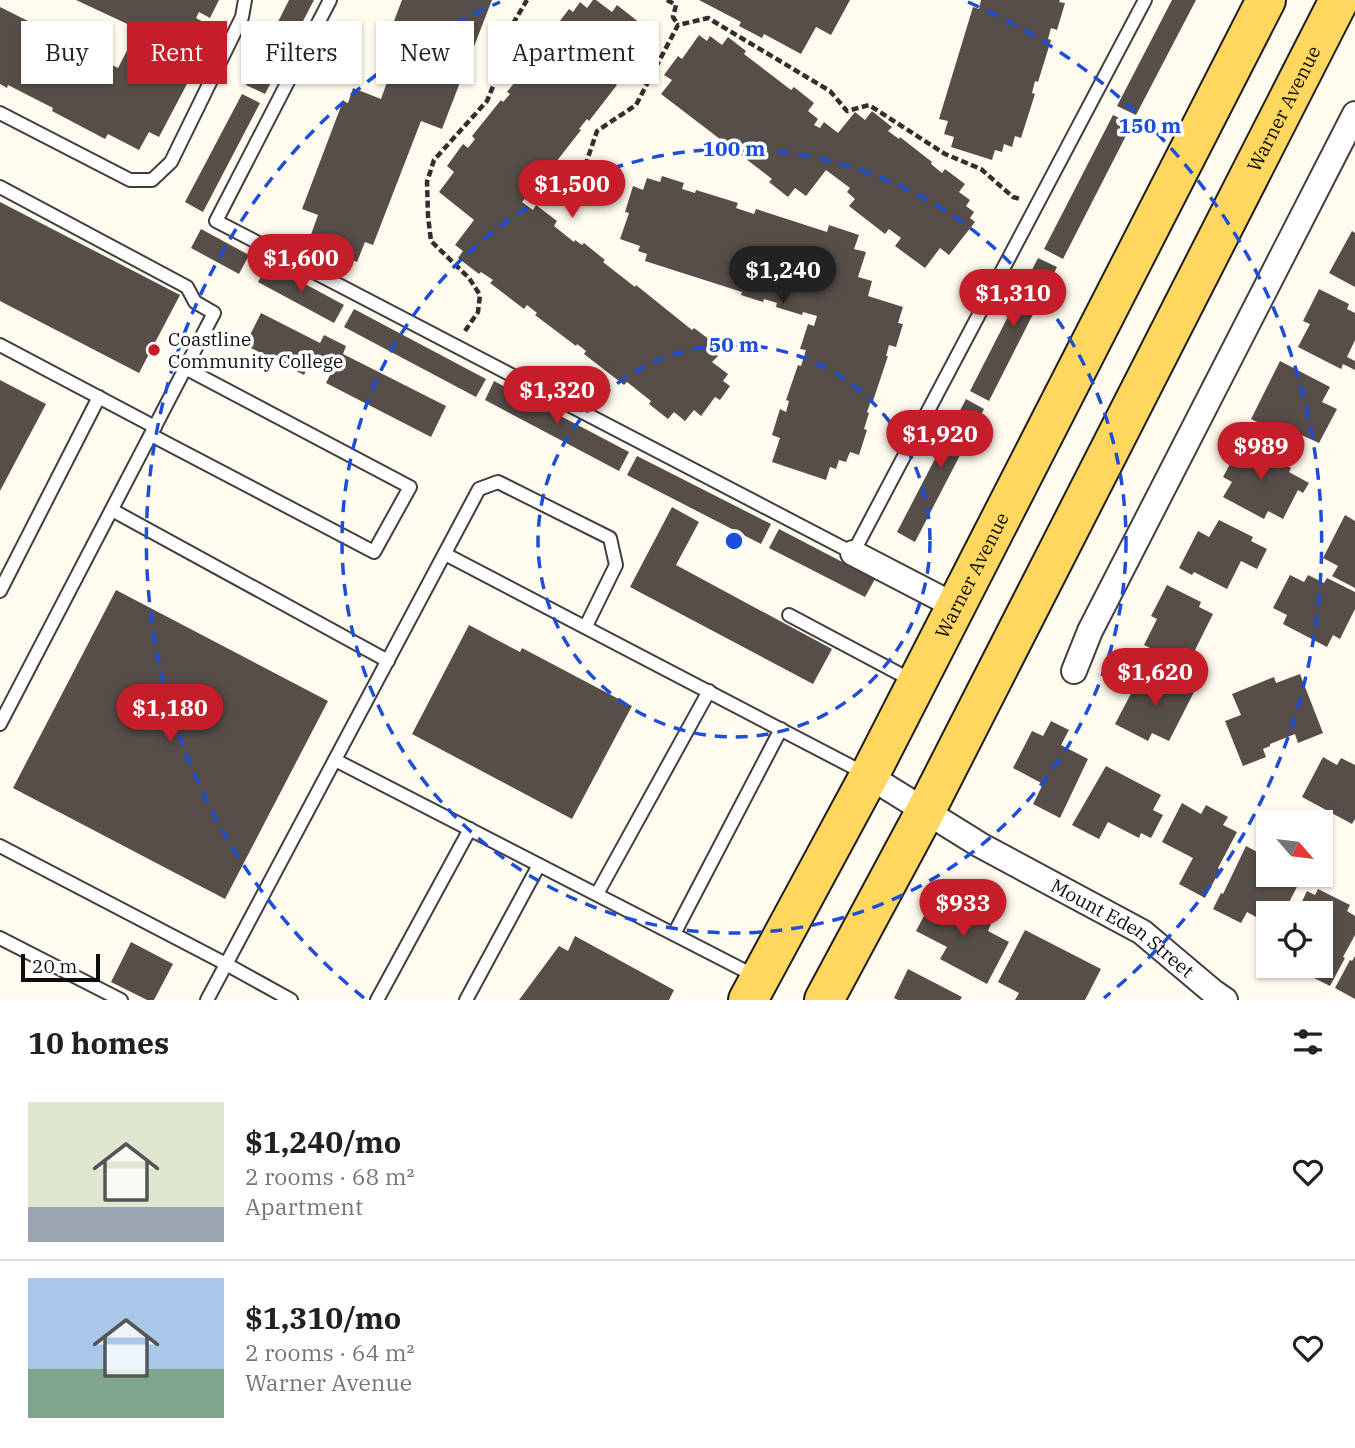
<!DOCTYPE html>
<html lang="en">
<head>
<meta charset="utf-8">
<style>
	:root { --surface:#fff; --page:#f2f2f2; --text:#202124; --muted:#757577; --line:#e0e0e0; --accent:#c51e28 }
	body { margin:0; font-family:"IBM Plex Serif",serif; background:var(--page); color:var(--text); height:100vh; display:flex; flex-direction:column; font-size:26px; white-space:nowrap }
	* { box-sizing:border-box; margin:0 }
	p { font-size:23px; color:var(--muted) }
	.icon { flex:none; width:38px; height:38px; fill:none; stroke:currentColor; stroke-width:2; stroke-linecap:round; stroke-linejoin:round }
	.map { position:relative; height:1000px; overflow:hidden }
	.side { display:flex; flex-direction:column; background:var(--surface); flex:1 }
	.side>* { flex:none }
	.banner { position:absolute; left:21px; top:21px; width:700px; height:63px; display:flex; gap:14px }
	.needle { width:46px; rotate:118deg }
	.buttons { position:absolute; left:1256px; top:810px; display:grid; gap:14px }
	.buttons a { display:grid; place-items:center; width:77px; height:77px; border-radius:0px; background:var(--surface); box-shadow:0 2px 5px #0004; font-size:35px }
	.scale { position:absolute; left:21px; bottom:18px; width:79px; box-sizing:border-box; padding-left:7px; border:4px solid #0d0d0d; border-top:0; font-size:19px; line-height:24px; white-space:nowrap; color:#0d0d0d; -webkit-text-stroke:5px #fff; paint-order:stroke }
	.price { position:absolute; translate:-50% -60px; padding:0 16px; border-radius:24px; background:var(--accent); color:#fff; font-size:23px; line-height:46px; filter:drop-shadow(0 2px 4px #0008) }
	.price::after { content:''; position:absolute; left:50%; top:42px; width:21px; height:16px; margin-left:-10px; background:inherit; clip-path:polygon(0 0,100% 0,50% 100%) }
	.price.on { background:#222; color:#fff }
	ul { padding:0; list-style:none }
	li { display:flex; align-items:center; gap:21px; height:175px; padding:0 28px }
	li+li { border-top:2px solid var(--line) }
	li span { display:grid; place-items:center; flex:none; width:196px; height:140px; border-radius:0px; color:#555 }
	li>.icon { margin-inline-start:auto }
	span .icon { width:84px; height:84px; fill:#fffc; stroke-width:1 }
	li b { font-size:30px }
	h2 { display:flex; justify-content:space-between; align-items:center; height:84px; padding:0 28px; font-size:30px }
	.pill { padding:0 24px; border-radius:0px; background:var(--surface); box-shadow:0 2px 5px #0004; font-size:24px; line-height:63px }
	.pill.on { background:var(--accent); color:#fff }
	.map>svg:first-child { display:block }
	.building { fill:#574e49 }
	.lines { fill:none; stroke-linecap:round; stroke-linejoin:round }
	.lane-casing { stroke:#404040; stroke-width:16 }
	.street-casing { stroke:#404040; stroke-width:28 }
	.primary-casing { stroke:#1e1e1e; stroke-width:42 }
	.path { stroke:#2f2f2f; stroke-width:4.5; stroke-dasharray:7 3.5; stroke-linecap:butt }
	.lane { stroke:#fff; stroke-width:12 }
	.street { stroke:#fff; stroke-width:24 }
	.primary { stroke:#ffd65e; stroke-width:38 }
	.ring { fill:none; stroke:#1d4ed8; stroke-width:3.5; stroke-dasharray:12 9 }
	.poi-dot { fill:#c51e28; stroke:#fff; stroke-width:2.5 }
	.labels { text-anchor:middle; dominant-baseline:central; stroke-width:7; stroke-linejoin:round; paint-order:stroke }
	.street-label { font-size:19px; fill:#0d0d0d; stroke:#fff }
	.poi-label { font-size:19px; fill:#0d0d0d; stroke:#fff; text-anchor:start }
	.centre { fill:#1d4ed8; stroke:#fff; stroke-width:3.5 }
	.ring-label { font-size:21px; text-anchor:middle; font-weight:bold; fill:#1d4ed8; stroke:#fff; stroke-width:7; stroke-linejoin:round; paint-order:stroke }
</style>
</head>
<body>
<div class="map">
<svg width="1355" height="1000" viewBox="0 0 1355 1000">
	<rect width="100%" height="100%" fill="#fffbee"/>
	<!-- building -->
	<g class="building">
		<polygon points="76,0 219,0 210,18 199,12 196,18 216,29 159,137 149,132 139,150 108,134 105,139 52,111 53,108 8,85 7,88 0,84 0,7 36,25 37,23 88,49 87,52 118,68 138,29"/>
		<polygon points="289,0 314,0 265,94 246,85"/>
		<polygon points="402,0 492,0 442,129 421,121 373,245 365,242 357,262 308,243 318,215 302,209 343,101 348,103 353,88 381,99 392,68 378,63"/>
		<polygon points="593,0 596,0 612,12 617,5 640,23 635,30 643,36 634,49 643,56 627,77 622,73 614,83 617,85 589,121 587,119 579,129 581,130 556,162 554,161 546,171 550,174 533,195 530,192 522,202 533,210 536,205 557,221 554,226 574,242 575,240 582,245 584,243 605,260 603,262 635,287 636,285 692,330 694,328 714,343 709,349 718,356 712,362 728,374 723,381 730,386 720,400 715,397 701,416 694,410 685,421 674,412 668,419 649,404 651,401 627,382 624,385 584,354 586,351 577,344 576,346 535,315 537,313 527,305 524,309 490,283 493,280 481,272 479,274 458,258 463,251 455,245 474,220 439,192 454,172 447,166 463,144 468,148 475,139 472,136 501,100 503,102 510,94 507,92 536,55 538,57 544,49 540,47 569,9 573,12 580,2 587,8"/>
		<polygon points="699,0 850,0 831,35 816,27 801,54 764,34 762,38 739,26 741,22"/>
		<polygon points="981,0 1060,0 1059,2 1065,3 1057,30 1051,28 1048,39 1051,40 1038,82 1035,81 1032,93 1035,94 1021,138 1015,136 1012,147 1004,144 1002,152 995,150 992,160 951,147 954,137 944,134 948,121 939,119 973,7 979,9"/>
		<polygon points="1172,0 1196,0 1136,115 1117,106"/>
		<polygon points="699,35 707,41 710,36 722,45 728,37 746,51 744,54 791,90 794,87 814,103 808,111 818,119 814,125 820,128 824,122 838,133 855,112 865,120 872,111 892,127 888,131 899,139 900,137 932,162 931,164 942,173 945,169 965,184 959,192 970,200 966,206 974,212 970,218 975,222 949,255 940,248 925,268 895,246 901,238 889,229 885,234 849,206 855,199 847,192 850,188 826,170 806,196 795,188 788,197 769,182 772,179 661,94 672,80 664,75 678,56 682,59"/>
		<polygon points="242,94 260,103 203,212 185,202"/>
		<polygon points="1113,115 1132,124 1063,259 1044,249"/>
		<polygon points="662,176 684,183 682,189 695,193 696,190 738,203 736,208 754,214 756,209 827,232 829,225 859,235 854,249 866,252 858,277 872,281 868,296 903,307 898,323 903,324 896,347 889,345 886,356 888,356 873,401 871,401 867,412 869,413 864,429 867,430 859,455 850,452 846,462 839,460 836,469 830,467 826,480 772,462 780,438 772,435 780,409 786,412 789,401 786,400 798,365 801,366 806,350 800,349 808,324 814,326 817,316 803,312 802,315 776,307 777,303 764,299 763,302 741,295 742,292 645,261 647,254 638,251 640,246 620,239 629,213 625,212 633,186 643,190 647,178 660,182"/>
		<polygon points="0,202 180,295 139,373 0,301"/>
		<polygon points="201,229 249,255 239,274 191,248"/>
		<polygon points="1352,231 1355,233 1355,287 1329,273"/>
		<polygon points="1038,258 1057,267 989,401 970,391"/>
		<polygon points="268,264 344,305 334,323 258,282"/>
		<polygon points="1319,289 1349,304 1347,309 1355,313 1355,340 1347,357 1355,361 1355,370 1343,364 1341,369 1298,347 1310,324 1303,321"/>
		<polygon points="354,309 486,379 476,397 344,327"/>
		<polygon points="261,313 320,343 324,335 346,346 343,354 446,406 431,437 326,383 335,365 314,354 304,375 245,345"/>
		<polygon points="1280,361 1330,387 1322,402 1337,409 1319,443 1288,429 1285,436 1251,419"/>
		<polygon points="0,380 46,404 0,491"/>
		<polygon points="494,381 629,452 619,471 485,400"/>
		<polygon points="966,399 984,409 915,542 897,532"/>
		<polygon points="1244,438 1272,453 1270,457 1291,468 1289,472 1309,483 1303,493 1298,490 1283,519 1268,511 1264,519 1223,497 1232,482 1223,477"/>
		<polygon points="637,456 771,524 761,544 627,475"/>
		<polygon points="672,507 699,522 676,565 832,649 813,684 630,587"/>
		<polygon points="1345,515 1355,521 1355,588 1332,576 1338,566 1323,558"/>
		<polygon points="1219,520 1253,537 1251,541 1267,549 1257,569 1241,561 1227,589 1194,572 1192,575 1179,568 1198,531 1209,537"/>
		<polygon points="779,529 875,579 865,597 769,548"/>
		<polygon points="1290,575 1304,582 1308,575 1324,583 1327,578 1355,592 1355,609 1340,639 1333,635 1327,647 1283,624 1287,615 1273,608"/>
		<polygon points="1167,585 1201,602 1199,607 1213,614 1187,666 1144,645 1157,619 1151,616"/>
		<polygon points="116,590 328,701 225,899 13,788"/>
		<polygon points="469,625 520,652 522,648 632,706 572,819 412,734"/>
		<polygon points="1152,670 1194,692 1169,741 1152,733 1148,741 1115,724 1136,684 1143,688"/>
		<polygon points="1300,674 1323,733 1298,743 1295,734 1270,744 1270,746 1263,749 1266,757 1243,766 1225,721 1241,715 1232,694 1274,677 1276,683"/>
		<polygon points="1051,721 1069,730 1061,745 1088,759 1060,818 1033,804 1043,784 1013,768 1032,731 1043,736"/>
		<polygon points="1323,757 1337,765 1341,758 1355,765 1355,819 1352,824 1302,797"/>
		<polygon points="1106,766 1161,795 1153,810 1163,815 1151,838 1141,833 1139,838 1108,822 1099,839 1072,825"/>
		<polygon points="1182,803 1201,814 1206,805 1228,817 1223,825 1237,832 1218,868 1220,870 1205,898 1179,884 1193,858 1162,842"/>
		<polygon points="1246,846 1269,858 1269,875 1300,875 1296,882 1299,883 1283,914 1269,914 1269,924 1247,912 1241,923 1213,909 1221,893 1223,894"/>
		<polygon points="1318,889 1350,905 1347,911 1355,916 1355,935 1343,957 1345,958 1330,986 1304,973 1307,966 1321,966 1321,914 1296,914 1307,891 1315,895"/>
		<polygon points="935,895 991,924 988,931 1009,942 987,984 940,959 947,947 916,931"/>
		<polygon points="1025,930 1101,969 1085,1000 1015,1000 1019,993 998,982"/>
		<polygon points="575,936 674,990 669,1000 519,1000 559,946 568,951"/>
		<polygon points="131,942 173,964 154,1000 147,1000 111,982"/>
		<polygon points="1355,956 1355,999 1335,988 1350,960 1352,961"/>
		<polygon points="908,969 962,997 960,1000 898,1000 894,998"/>
	</g>
	<g class="lines">
		<defs>
			<g id="lane">
				<polyline points="330,0 216,221 853,553 1145,0"/>
				<polyline points="0,113 130,180 152,180 171,162 242,17 245,0"/>
				<polyline points="0,187 187,287 195,302 214,313 0,724"/>
				<polyline points="0,345 155,427"/>
				<polyline points="151,435 374,552 410,487 185,368"/>
				<polyline points="112,510 388,661"/>
				<polyline points="445,554 866,774"/>
				<polyline points="0,591 99,397"/>
				<polyline points="789,615 913,681"/>
				<polyline points="335,760 755,976"/>
				<polyline points="0,846 226,964 291,1000"/>
				<polyline points="597,894 709,691"/>
				<polyline points="674,934 781,729"/>
				<polyline points="0,938 121,1000"/>
				<polyline points="207,1000 479,489 498,482 610,538 616,565 586,626"/>
				<polyline points="377,1000 470,829"/>
				<polyline points="466,1000 539,865"/>
			</g>
			<g id="street">
				<polyline points="853,553 957,607"/>
				<polyline points="1074,671 1090,631 1355,114"/>
				<path id="s1" d="M869,776L980,845L1142,932L1212,991L1225,1000"/>
			</g>
			<g id="primary">
				<path id="s2" d="M748,1000L869,776L1266,0"/>
				<path id="s3" d="M824,1000L925,812L1339,0"/>
			</g>
		</defs>
		<!-- lane casing -->
		<use href="#lane" class="lane-casing"/>
		<!-- street casing -->
		<use href="#street" class="street-casing"/>
		<!-- primary casing -->
		<use href="#primary" class="primary-casing"/>
		<!-- path -->
		<g class="path">
			<polyline points="667,0 676,5 673,17 678,25"/>
			<polyline points="546,200 584,169 597,131 636,105 678,25 708,18 830,91 847,111 869,105 945,154 981,169 1013,197 1020,199"/>
			<polyline points="465,331 478,312 480,295 469,278 431,241 428,216 427,182 434,160 487,101 503,62 511,27 527,0"/>
		</g>
		<!-- lane -->
		<use href="#lane" class="lane"/>
		<!-- street -->
		<use href="#street" class="street"/>
		<!-- primary -->
		<use href="#primary" class="primary"/>
	</g>
	<!-- distance rings -->
	<g class="ring">
		<circle cx="734" cy="541" r="196"/>
		<circle cx="734" cy="541" r="392"/>
		<path d="M364 998A588 588 0 0 1 500 2M968 2A588 588 0 0 1 1104 998"/>
	</g>
	<!-- markers -->
	<circle class="poi-dot" cx="154" cy="350" r="7"/>
	<g class="labels">
		<!-- street labels -->
		<g class="street-label">
			<text stroke="none"><textPath href="#s3" startOffset="1003">Warner Avenue</textPath></text>
			<text stroke="none"><textPath href="#s2" startOffset="480">Warner Avenue</textPath></text>
			<text stroke="none"><textPath href="#s1" startOffset="296">Mount Eden Street</textPath></text>
		</g>
		<!-- poi labels -->
		<g class="poi-label">
			<text x="168" y="339">Coastline<tspan x="168" dy="22">Community College</tspan></text>
		</g>
	</g>
	<circle cx="734" cy="541" r="10" class="centre"/>
	<g class="ring-label">
		<text x="1150" y="133">150 m</text>
		<text x="734" y="156">100 m</text>
		<text x="734" y="352">50 m</text>
	</g>
</svg>
<div class="buttons">
<a><svg class="needle" viewBox="-14 -14 28 28"><path d="M0-13l5 13h-10z" fill="#e53935"/><path d="M0 13l5-13h-10z" fill="#757577"/></svg></a>
<a><svg class="icon" aria-label="locate" viewBox="0 0 24 24"><circle cx="12" cy="12" r="6"/><path d="M12 2v4M12 18v4M2 12h4M18 12h4"/></svg></a>
</div>
<div class="scale">20 m</div>
<b class="price" style="left:572px;top:220px">$1,500</b>
<b class="price" style="left:301px;top:294px">$1,600</b>
<b class="price on" style="left:783px;top:306px">$1,240</b>
<b class="price" style="left:1013px;top:329px">$1,310</b>
<b class="price" style="left:557px;top:426px">$1,320</b>
<b class="price" style="left:940px;top:470px">$1,920</b>
<b class="price" style="left:1261px;top:482px">$989</b>
<b class="price" style="left:1155px;top:708px">$1,620</b>
<b class="price" style="left:170px;top:744px">$1,180</b>
<b class="price" style="left:963px;top:939px">$933</b>
<div class="banner">
<a class="pill">Buy</a>
<a class="pill on">Rent</a>
<a class="pill">Filters</a>
<a class="pill">New</a>
<a class="pill">Apartment</a>
</div>
</div>
<section class="side">
<h2>10 homes<svg class="icon" aria-label="filters" viewBox="0 0 24 24"><path d="M4 7h16M4 17h16"/><circle cx="9" cy="7" r="2"/><circle cx="15" cy="17" r="2"/></svg></h2>
<ul>
<li><span style="background:linear-gradient(#dfe7d0 75%,#9aa5b1 0)"><svg class="icon" aria-label="home" viewBox="0 0 24 24"><path d="M3 11l9-7 9 7M6 9v11h12V9"/></svg></span><div><b>$1,240/mo</b><p>2 rooms · 68 m²</p><p>Apartment</p></div><svg class="icon" aria-label="heart" viewBox="0 0 24 24"><path d="M12 20l-8-8c-3-5 5-10 8-4 3-6 11-1 8 4z"/></svg></li>
<li><span style="background:linear-gradient(#a9c7e8 65%,#7fa58c 0)"><svg class="icon" aria-label="home" viewBox="0 0 24 24"><path d="M3 11l9-7 9 7M6 9v11h12V9"/></svg></span><div><b>$1,310/mo</b><p>2 rooms · 64 m²</p><p>Warner Avenue</p></div><svg class="icon" aria-label="heart" viewBox="0 0 24 24"><path d="M12 20l-8-8c-3-5 5-10 8-4 3-6 11-1 8 4z"/></svg></li>
</ul>
</section>
</body>
</html>
